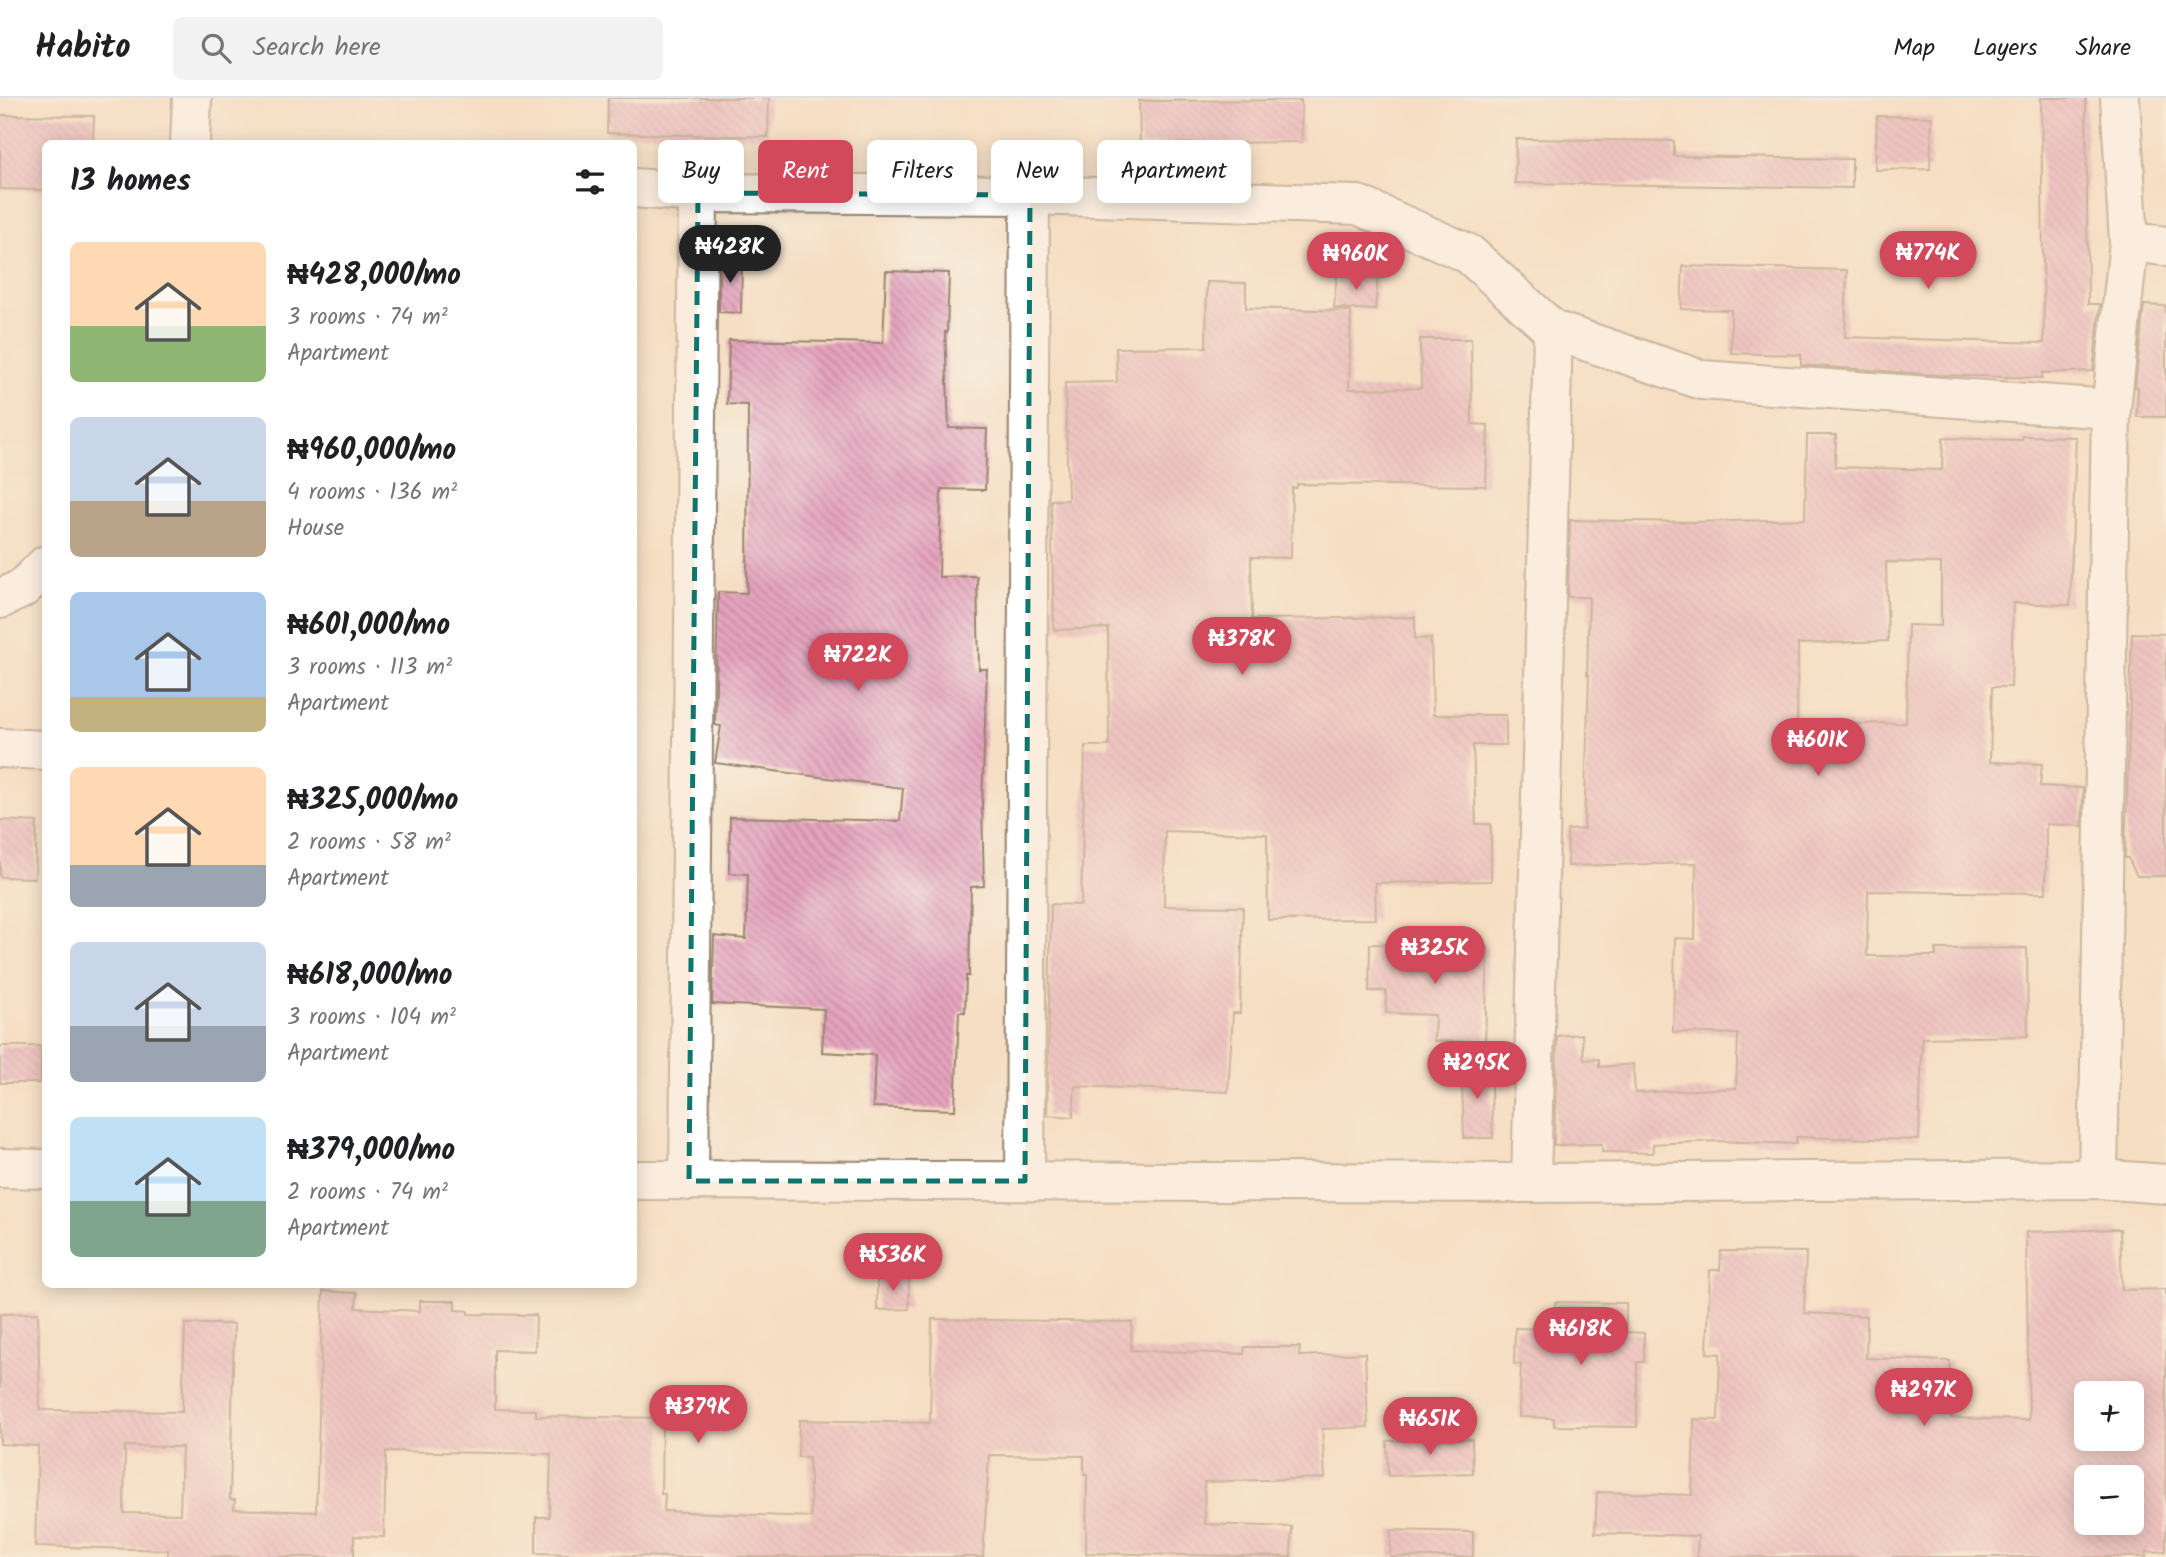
<!DOCTYPE html>
<html lang="en">
<head>
<meta charset="utf-8">
<style>
	:root { --surface:#fff; --page:#f2f2f2; --text:#202124; --muted:#757577; --line:#e0e0e0; --accent:#d1495b }
	body { margin:0; font-family:Kalam,sans-serif; background:var(--page); color:var(--text); height:100vh; display:flex; flex-direction:column; font-size:26px; white-space:nowrap }
	* { box-sizing:border-box; margin:0 }
	p { font-size:23px; color:var(--muted) }
	.icon { flex:none; width:38px; height:38px; fill:none; stroke:currentColor; stroke-width:2; stroke-linecap:round; stroke-linejoin:round }
	.map { position:relative; flex:1; overflow:hidden }
	.details { position:absolute; left:42px; top:42px; width:595px; height:1148px; display:flex; flex-direction:column; background:var(--surface); border-radius:10px; box-shadow:0 4px 18px #0003 }
	.details>* { flex:none }
	.top-card { position:absolute; left:658px; top:42px; width:665px; height:63px; display:flex; gap:14px }
	.controls { position:absolute; left:2074px; top:1283px; display:grid; gap:14px }
	.controls a { display:grid; place-items:center; width:70px; height:70px; border-radius:10px; background:var(--surface); box-shadow:0 4px 18px #0003; font-size:35px }
	.price { position:absolute; translate:-50% -60px; padding:0 16px; border-radius:24px; background:var(--accent); color:#fff; font-size:23px; line-height:46px; filter:drop-shadow(0 2px 4px #0008) }
	.price::after { content:''; position:absolute; left:50%; top:42px; width:21px; height:16px; margin-left:-10px; background:inherit; clip-path:polygon(0 0,100% 0,50% 100%) }
	.price.active { background:#222; color:#fff }
	ul { padding:0; list-style:none }
	li { display:flex; align-items:center; gap:21px; height:175px; padding:0 28px }
	li span { display:grid; place-items:center; flex:none; width:196px; height:140px; border-radius:10px; color:#555 }
	li>.icon { margin-inline-start:auto }
	span .icon { width:84px; height:84px; fill:#fffc; stroke-width:1 }
	li b { font-size:30px }
	h2 { display:flex; justify-content:space-between; align-items:center; height:84px; padding:0 28px; font-size:30px }
	.tag { padding:0 24px; border-radius:10px; background:var(--surface); box-shadow:0 4px 18px #0003; font-size:24px; line-height:63px }
	.tag.active { background:var(--accent); color:#fff }
	header { display:flex; align-items:center; gap:42px; box-sizing:border-box; height:98px; padding:0 35px; background:var(--surface); border-bottom:2px solid var(--line) }
	header strong { font-size:33px }
	nav { display:flex; gap:38px; margin-inline-start:auto; font-size:24px }
	.search { width:490px; height:63px; background:var(--page); display:flex; align-items:center; gap:18px; box-sizing:border-box; padding:0 24px; border-radius:10px; color:var(--muted); font-size:26px }
	.map>svg:first-child { display:block }
	.building { fill:url(#building-back-hatch); fill-rule:evenodd }
	.lines { fill:none; stroke-linecap:round; stroke-linejoin:round }
	.minor-casing { stroke:#988470; stroke-width:42 }
	.tertiary-casing { stroke:#988470; stroke-width:42 }
	.minor { stroke:#fff; stroke-width:38 }
	.tertiary { stroke:#fff; stroke-width:38 }
	.marked { fill:none; stroke:#0f766e; stroke-width:5; stroke-dasharray:14 9; stroke-linejoin:round }
</style>
</head>
<body>
<header>
<strong>Habito</strong>
<div class="search"><svg class="icon" aria-label="search" viewBox="0 0 24 24"><circle cx="10" cy="10" r="6"/><path d="M15 15l6 6"/></svg>Search here</div>
<nav><a>Map</a><a>Layers</a><a>Share</a></nav>
</header>
<div class="map">
<svg width="2166" height="1459" viewBox="0 0 2166 1459">
	<defs>
		<pattern id="building-back-hatch" width="6" height="6" patternUnits="userSpaceOnUse" patternTransform="scale(1.75)"><rect width="6" height="6" fill="#e5a3be"/><path d="M-1 5l2 2M0 0l6 6M5-1l2 2" fill="none" stroke="#bb859a"/></pattern>
	</defs>
	<rect width="100%" height="100%" fill="#f7f3e8"/>
	<filter id="ink" filterUnits="userSpaceOnUse"><feTurbulence type="fractalNoise" baseFrequency=".0143" numOctaves="2"/><feDisplacementMap in="SourceGraphic" scale="14" xChannelSelector="R" yChannelSelector="G"/><feConvolveMatrix kernelMatrix="1 2 1 2 8 2 1 2 1" color-interpolation-filters="sRGB"/></filter>
	<filter id="wash" filterUnits="userSpaceOnUse"><feTurbulence type="fractalNoise" baseFrequency=".00686" numOctaves="4" result="noise"/><feDisplacementMap in="SourceGraphic" scale="28" xChannelSelector="R" yChannelSelector="G"/><feGaussianBlur stdDeviation="1.57" result="paint"/><feColorMatrix in="noise" values="0 0 0 0 0 0 0 0 0 0 0 0 0 0 0 0 0 1.4 0 .05"/><feComposite in="paint" operator="in"/></filter>
	<g filter="url(#wash)">
		<rect width="100%" height="100%" fill="#f5dec3"/>
		<g id="blocks">
			<!-- building -->
			<g class="building">
				<polygon points="608,0 769,0 768,39 607,35"/>
				<polygon points="2041,0 2086,0 2088,206 2100,206 2093,273 2042,275 2042,280 1939,277 1801,267 1801,257 1731,255 1731,212 1681,211 1683,168 1847,172 1845,239 2044,245"/>
				<polygon points="1301,2 1302,44 1140,46 1139,3"/>
				<polygon points="0,17 94,18 93,45 46,45 46,92 0,91"/>
				<polygon points="1877,18 1932,19 1930,71 1875,72"/>
				<polygon points="1516,41 1674,43 1674,58 1852,61 1852,90 1515,85"/>
				<polygon points="719,159 742,159 741,215 719,214"/>
				<polygon points="886,173 949,175 947,235 945,234 949,330 987,331 985,392 941,391 939,479 977,478 979,571 987,571 982,706 984,788 971,789 969,878 966,878 965,914 959,914 955,1012 873,1009 875,957 822,954 824,911 712,906 714,838 746,841 748,776 729,775 730,719 900,723 903,690 715,665 721,628 715,627 718,494 747,495 748,307 727,306 729,242 883,245"/>
				<polygon points="1337,175 1378,178 1375,212 1334,210"/>
				<polygon points="1207,184 1246,185 1246,210 1351,213 1349,291 1421,290 1420,241 1471,241 1472,326 1488,327 1486,388 1297,386 1297,390 1292,390 1291,460 1251,459 1252,521 1415,519 1415,541 1431,540 1433,617 1506,617 1506,647 1473,647 1476,726 1491,726 1491,783 1375,785 1376,821 1268,822 1267,736 1165,733 1164,808 1243,809 1240,915 1233,915 1228,994 1075,988 1073,1019 1047,1017 1051,806 1081,807 1085,648 1109,648 1108,530 1054,532 1051,402 1068,402 1065,285 1117,284 1116,250 1206,249"/>
				<polygon points="2144,207 2166,208 2166,319 2137,319 2138,289 2135,289"/>
				<path d="M1807,337H1836L1835,369L1942,372L1943,340L2022,342V338L2076,339L2070,507L2013,505L2011,589H1992L1990,664L2042,666L2040,688L2083,690L2082,728L2046,726V795L1868,793L1867,858H1936V851L2027,850L2028,938L1922,940L1919,1042L1796,1039V1046L1716,1043L1653,1046V1055L1602,1054V1046L1554,1047L1557,938L1582,936L1584,962L1599,961V969L1633,966L1635,995L1736,990L1738,936L1673,934L1675,840L1695,841L1696,765L1568,768L1567,732L1584,731L1589,577H1587L1589,499H1568L1570,422L1694,424L1805,421ZM1886,464L1941,465V528L1908,527L1906,625L1797,627L1798,546L1888,543Z"/>
				<polygon points="2132,535 2166,536 2166,778 2137,778 2128,760 2125,760"/>
				<polygon points="0,722 37,724 35,780 0,779"/>
				<polygon points="1370,846 1488,849 1485,944 1434,943 1435,917 1386,915 1386,893 1369,893"/>
				<rect x="0" y="948" width="41" height="37"/>
				<polygon points="1461,966 1490,966 1493,1040 1464,1040"/>
				<path d="M2120,1131L2122,1192L2166,1191V1453L2146,1454V1459H1697L1698,1438L1595,1435L1597,1394L1692,1397L1694,1321L1718,1322L1720,1256L1707,1255L1710,1172H1720L1721,1153L1806,1154L1804,1215L1867,1218L1866,1260L1950,1263L1951,1320L2029,1322L2026,1134ZM2086,1295H2132V1340H2086ZM2086,1379H2132V1424H2086Z"/>
				<polygon points="877,1178 909,1178 909,1211 877,1212"/>
				<path d="M323,1193L357,1195L356,1210L420,1213V1203H455V1212L468,1213V1216L536,1217L535,1253L495,1252V1311L536,1312V1318L662,1320L661,1396H665L664,1413L811,1419L809,1359H798L799,1322L930,1325L932,1221L1132,1224L1131,1252L1244,1256L1245,1249H1300L1299,1258L1365,1255L1368,1329L1322,1331L1325,1380L1204,1384L1205,1426L1292,1429L1291,1459L1086,1455L1087,1377H1084V1358L989,1357L983,1459H668L536,1455V1419H549L551,1356L386,1353L384,1439L354,1438V1459H168V1452L35,1448L38,1348L0,1346V1216L38,1215L40,1312L182,1314L185,1226H234L230,1402H235L234,1411L316,1414ZM125,1348L182,1349L180,1416L124,1415Z"/>
				<polygon points="1555,1204 1626,1205 1626,1234 1644,1235 1644,1264 1637,1264 1637,1329 1554,1328 1554,1320 1519,1319 1521,1266 1514,1266 1515,1230 1548,1231 1548,1224 1555,1224"/>
				<polygon points="1472,1341 1473,1375 1388,1378 1387,1343"/>
				<polygon points="1391,1432 1473,1434 1473,1459 1390,1459"/>
			</g>
		</g>
	</g>
	<g filter="url(#ink)">
		<use href="#blocks" fill-opacity="0" stroke="#988470" stroke-width="2"/>
		<g class="lines">
			<defs>
				<g id="minor">
					<polyline points="634,90 698,95 1030,97 1358,107 1469,156 1553,232 1702,282 2111,311"/>
					<polyline points="2129,144 2166,148"/>
					<polyline points="0,650 46,652"/>
					<polyline points="0,1070 46,1071"/>
					<polyline points="2098,1081 2111,311 2129,144 2120,0"/>
					<polyline points="634,1082 1531,1085 2098,1081 2166,1086"/>
					<polyline points="689,1083 698,95"/>
					<polyline points="1025,1083 1030,97"/>
					<polyline points="1531,1085 1553,232"/>
				</g>
				<g id="tertiary">
					<polyline points="190,46 192,0"/>
					<polyline points="0,501 23,490 46,467"/>
				</g>
			</defs>
			<!-- minor casing -->
			<use href="#minor" class="minor-casing"/>
			<!-- tertiary casing -->
			<use href="#tertiary" class="tertiary-casing"/>
			<!-- minor -->
			<use href="#minor" class="minor"/>
			<!-- tertiary -->
			<use href="#tertiary" class="tertiary"/>
		</g>
	</g>
	<!-- marked area -->
	<path d="M0 0H2166V1459H0ZM698,95L1030,97L1025,1083H689Z" fill="#f5dec3" fill-opacity=".55" fill-rule="evenodd"/>
	<path class="marked" d="M698,95L1030,97L1025,1083H689Z"/>
</svg>
<div class="controls">
<a>+</a>
<a>−</a>
</div>
<b class="price active" style="left:730px;top:187px">₦428K</b>
<b class="price" style="left:1928px;top:193px">₦774K</b>
<b class="price" style="left:1356px;top:194px">₦960K</b>
<b class="price" style="left:1242px;top:579px">₦378K</b>
<b class="price" style="left:858px;top:595px">₦722K</b>
<b class="price" style="left:1818px;top:680px">₦601K</b>
<b class="price" style="left:1435px;top:888px">₦325K</b>
<b class="price" style="left:1477px;top:1003px">₦295K</b>
<b class="price" style="left:893px;top:1195px">₦536K</b>
<b class="price" style="left:1581px;top:1269px">₦618K</b>
<b class="price" style="left:1924px;top:1330px">₦297K</b>
<b class="price" style="left:698px;top:1347px">₦379K</b>
<b class="price" style="left:1430px;top:1359px">₦651K</b>
<div class="top-card">
<a class="tag">Buy</a>
<a class="tag active">Rent</a>
<a class="tag">Filters</a>
<a class="tag">New</a>
<a class="tag">Apartment</a>
</div>
<section class="details">
<h2>13 homes<svg class="icon" aria-label="filters" viewBox="0 0 24 24"><path d="M4 7h16M4 17h16"/><circle cx="9" cy="7" r="2"/><circle cx="15" cy="17" r="2"/></svg></h2>
<ul>
<li><span style="background:linear-gradient(#ffd9b3 60%,#8fb573 0)"><svg class="icon" aria-label="home" viewBox="0 0 24 24"><path d="M3 11l9-7 9 7M6 9v11h12V9"/></svg></span><div><b>₦428,000/mo</b><p>3 rooms · 74 m²</p><p>Apartment</p></div></li>
<li><span style="background:linear-gradient(#c9d6e8 60%,#b9a48a 0)"><svg class="icon" aria-label="home" viewBox="0 0 24 24"><path d="M3 11l9-7 9 7M6 9v11h12V9"/></svg></span><div><b>₦960,000/mo</b><p>4 rooms · 136 m²</p><p>House</p></div></li>
<li><span style="background:linear-gradient(#a9c7e8 75%,#c2b280 0)"><svg class="icon" aria-label="home" viewBox="0 0 24 24"><path d="M3 11l9-7 9 7M6 9v11h12V9"/></svg></span><div><b>₦601,000/mo</b><p>3 rooms · 113 m²</p><p>Apartment</p></div></li>
<li><span style="background:linear-gradient(#ffd9b3 70%,#9aa5b1 0)"><svg class="icon" aria-label="home" viewBox="0 0 24 24"><path d="M3 11l9-7 9 7M6 9v11h12V9"/></svg></span><div><b>₦325,000/mo</b><p>2 rooms · 58 m²</p><p>Apartment</p></div></li>
<li><span style="background:linear-gradient(#c9d6e8 60%,#9aa5b1 0)"><svg class="icon" aria-label="home" viewBox="0 0 24 24"><path d="M3 11l9-7 9 7M6 9v11h12V9"/></svg></span><div><b>₦618,000/mo</b><p>3 rooms · 104 m²</p><p>Apartment</p></div></li>
<li><span style="background:linear-gradient(#bfe0f5 60%,#7fa58c 0)"><svg class="icon" aria-label="home" viewBox="0 0 24 24"><path d="M3 11l9-7 9 7M6 9v11h12V9"/></svg></span><div><b>₦379,000/mo</b><p>2 rooms · 74 m²</p><p>Apartment</p></div></li>
</ul>
</section>
</div>
</body>
</html>
